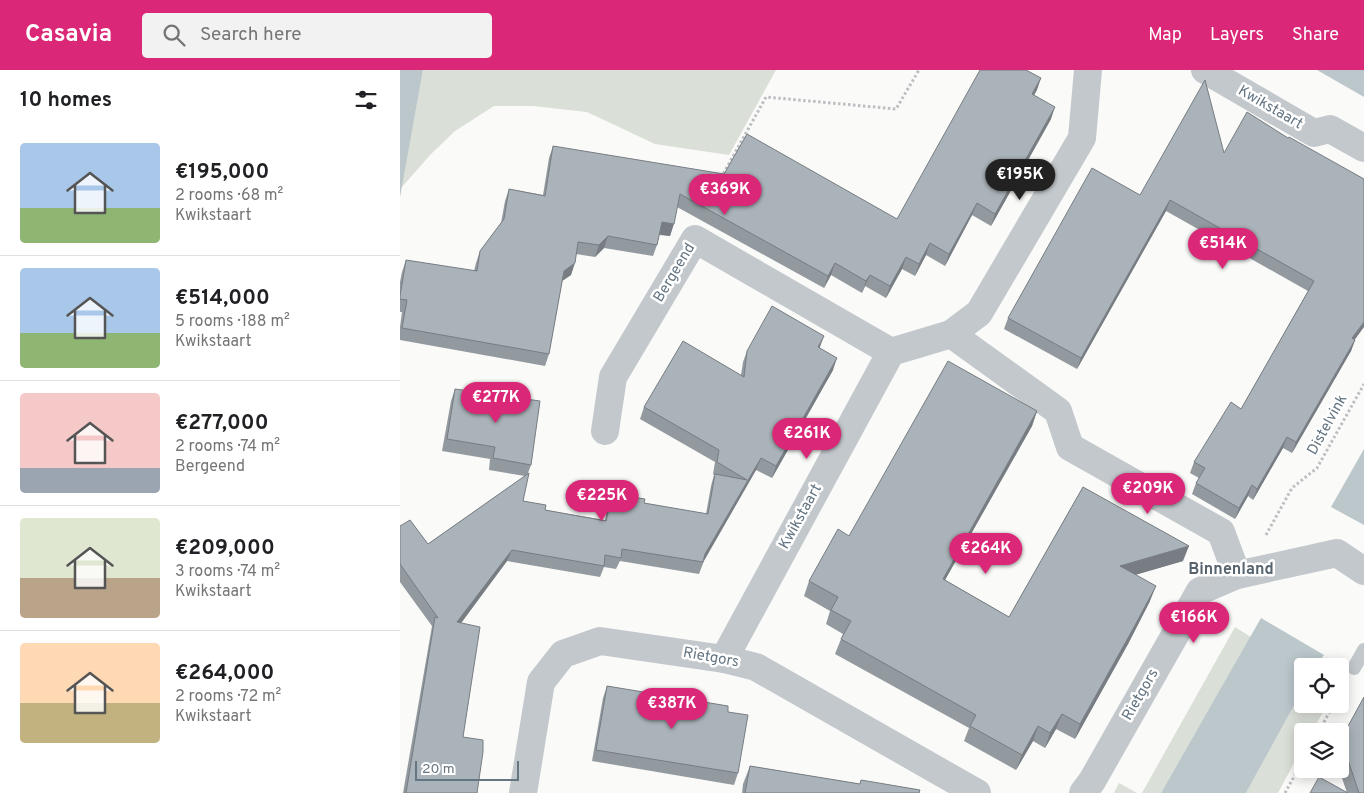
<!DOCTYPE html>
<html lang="en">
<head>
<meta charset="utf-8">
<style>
	:root { --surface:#fff; --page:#f2f2f2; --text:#202124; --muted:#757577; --line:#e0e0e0; --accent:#db2777 }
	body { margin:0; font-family:Overpass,sans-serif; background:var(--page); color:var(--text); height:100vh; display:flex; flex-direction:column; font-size:19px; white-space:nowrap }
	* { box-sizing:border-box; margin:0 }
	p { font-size:16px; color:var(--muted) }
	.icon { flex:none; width:28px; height:28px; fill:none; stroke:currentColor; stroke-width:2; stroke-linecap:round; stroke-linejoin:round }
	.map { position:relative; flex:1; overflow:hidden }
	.drawer { display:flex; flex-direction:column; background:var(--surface); width:400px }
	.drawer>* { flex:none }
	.tools { position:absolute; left:894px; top:588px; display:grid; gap:10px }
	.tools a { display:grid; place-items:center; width:55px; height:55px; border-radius:5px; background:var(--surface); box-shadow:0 2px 12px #0003; font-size:25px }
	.scale { position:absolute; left:15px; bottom:12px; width:104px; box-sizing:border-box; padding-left:5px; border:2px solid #657683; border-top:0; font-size:14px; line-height:18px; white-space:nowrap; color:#657683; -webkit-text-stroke:4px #fff; paint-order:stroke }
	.price { position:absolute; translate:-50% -42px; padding:0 11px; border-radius:18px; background:var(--accent); color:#fff; font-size:16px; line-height:32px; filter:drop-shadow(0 1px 2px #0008) }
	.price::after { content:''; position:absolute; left:50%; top:30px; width:15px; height:11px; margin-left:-8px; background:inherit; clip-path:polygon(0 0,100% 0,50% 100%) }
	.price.selected { background:#222; color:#fff }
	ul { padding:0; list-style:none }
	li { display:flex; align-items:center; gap:15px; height:125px; padding:0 20px }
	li+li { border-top:1px solid var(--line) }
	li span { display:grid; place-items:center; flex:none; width:140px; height:100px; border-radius:5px; color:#555 }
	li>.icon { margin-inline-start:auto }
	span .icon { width:60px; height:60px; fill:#fffc; stroke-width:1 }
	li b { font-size:21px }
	h2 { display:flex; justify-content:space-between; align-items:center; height:60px; padding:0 20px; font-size:21px }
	header { display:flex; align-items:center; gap:30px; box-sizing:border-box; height:70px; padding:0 25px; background:var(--accent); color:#fff }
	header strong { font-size:24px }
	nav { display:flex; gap:28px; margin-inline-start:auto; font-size:18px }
	.search { width:350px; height:45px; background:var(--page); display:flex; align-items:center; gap:12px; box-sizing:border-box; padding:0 18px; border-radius:5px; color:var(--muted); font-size:19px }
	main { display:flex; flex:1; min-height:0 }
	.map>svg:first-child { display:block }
	.green { fill:#dadfd7 }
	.water { fill:#bbc7cb }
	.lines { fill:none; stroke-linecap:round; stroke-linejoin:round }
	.path { stroke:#bbbfc2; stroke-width:3; stroke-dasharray:2.5 2.5; stroke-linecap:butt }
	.lane { stroke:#c3c8cc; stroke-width:14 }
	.street { stroke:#c3c8cc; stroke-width:28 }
	.wall { fill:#929a9f }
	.shaded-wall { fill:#777d82 }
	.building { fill:#aab3b9; stroke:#777d82 }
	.labels { text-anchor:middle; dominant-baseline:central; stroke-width:5; stroke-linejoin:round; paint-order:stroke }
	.street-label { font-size:15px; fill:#657683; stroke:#fff }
	.neighbourhood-label { font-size:16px; font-weight:bold; fill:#57646e; stroke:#fff }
</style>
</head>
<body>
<header>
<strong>Casavia</strong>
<div class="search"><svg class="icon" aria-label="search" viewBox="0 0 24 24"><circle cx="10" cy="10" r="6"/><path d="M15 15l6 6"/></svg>Search here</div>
<nav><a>Map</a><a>Layers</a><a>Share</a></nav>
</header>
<main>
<section class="drawer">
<h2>10 homes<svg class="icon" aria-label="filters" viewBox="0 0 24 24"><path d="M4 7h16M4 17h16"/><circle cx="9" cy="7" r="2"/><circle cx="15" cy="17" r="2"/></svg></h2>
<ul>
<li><span style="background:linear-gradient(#a9c7e8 65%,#8fb573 0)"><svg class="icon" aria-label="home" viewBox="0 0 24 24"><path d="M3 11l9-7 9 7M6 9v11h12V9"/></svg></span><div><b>€195,000</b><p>2 rooms · 68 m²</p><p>Kwikstaart</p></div></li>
<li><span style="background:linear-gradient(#a9c7e8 65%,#8fb573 0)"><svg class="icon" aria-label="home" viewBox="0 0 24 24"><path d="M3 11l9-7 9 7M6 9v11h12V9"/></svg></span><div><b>€514,000</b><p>5 rooms · 188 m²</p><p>Kwikstaart</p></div></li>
<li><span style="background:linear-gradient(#f6c9c9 75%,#9aa5b1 0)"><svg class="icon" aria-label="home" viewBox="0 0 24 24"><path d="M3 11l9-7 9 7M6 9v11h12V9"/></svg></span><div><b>€277,000</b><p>2 rooms · 74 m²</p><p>Bergeend</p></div></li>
<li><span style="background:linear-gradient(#dfe7d0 60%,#b9a48a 0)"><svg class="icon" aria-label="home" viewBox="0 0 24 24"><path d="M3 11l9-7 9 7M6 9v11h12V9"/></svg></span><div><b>€209,000</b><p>3 rooms · 74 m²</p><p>Kwikstaart</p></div></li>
<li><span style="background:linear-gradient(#ffd9b3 60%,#c2b280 0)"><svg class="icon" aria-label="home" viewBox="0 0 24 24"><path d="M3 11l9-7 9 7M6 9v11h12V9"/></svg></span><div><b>€264,000</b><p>2 rooms · 72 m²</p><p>Kwikstaart</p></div></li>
</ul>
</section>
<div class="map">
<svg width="964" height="723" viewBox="0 0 964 723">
	<rect width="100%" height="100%" fill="#fafaf8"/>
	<!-- green -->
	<g class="green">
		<polygon points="23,0 376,0 329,85 255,74 187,42 133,36 94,36 55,61 31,84 1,118"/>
		<polygon points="835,557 851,567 761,723 742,723"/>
		<polygon points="902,621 902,634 928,634 912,661 902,661 902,678 878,723 846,723"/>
		<polygon points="719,713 737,723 714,723"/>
	</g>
	<!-- water -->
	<g class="water">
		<polygon points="0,0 23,0 0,127"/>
		<polygon points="917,0 964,0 964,27"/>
		<polygon points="964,379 964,455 931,437"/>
		<polygon points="861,548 924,585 916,596 902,596 902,621 846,723 761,723"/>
	</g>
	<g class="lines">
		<!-- path -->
		<g class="path">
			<polyline points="321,108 366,27 496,39 519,0"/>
			<polyline points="866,465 892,418 917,398 964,314"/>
			<polyline points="919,661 934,634"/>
			<polyline points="885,723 902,692"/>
		</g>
		<!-- lane -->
		<polyline class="lane" points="954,598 964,580"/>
		<!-- street -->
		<g class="street">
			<polyline points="805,0 914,63 930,59 964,78"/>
			<polyline points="551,264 658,341 670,377 821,462 837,505"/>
			<polyline points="205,361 213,307 295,169 491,282"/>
			<polyline points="324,589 491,282 551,264 579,243 682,68 688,0"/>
			<polyline points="123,723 141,612 163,584 200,571 324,589 356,597 577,723"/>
			<polyline points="683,723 692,711 800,521 837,505 937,483 964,501"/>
		</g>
	</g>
	<!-- wall -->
	<g class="wall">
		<polygon points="641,8 634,25 651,49 591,156 572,145 545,196 526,185 515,206 502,199 486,228 465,216 462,223 431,205 424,218 277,137 270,166 259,165 257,175 253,186 204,178 195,187 176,184 171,205 162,211 149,284 145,296 0,270 0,257 2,242 0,242 0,212 2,202 6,190 74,201 76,193 80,181 101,153 105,131 109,119 143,125 149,88 153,76 497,149"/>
		<polygon points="824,83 955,270 951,281 892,383 883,378 853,430 848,426 835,449 792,424 796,413 799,408 790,403 794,392 841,339 908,221 766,141 677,299 604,259 608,248 740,125"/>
		<polygon points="419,278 433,300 372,408 356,400 304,491 299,504 220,491 216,499 204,497 200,507 107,491 61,553 63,667 77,723 3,723 32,556 0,512 0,456 28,474 125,406 89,400 90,389 42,381 51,331 55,319 131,395 128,403 123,431 145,440 205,450 208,436 212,424 244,433 306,444 311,416 314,405 313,404 315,392 240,349 244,337 341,305 343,292 347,281"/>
		<polygon points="637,341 632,356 545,510 609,547 683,417 783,491 735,505 750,531 728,574 675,669 656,659 645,678 633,671 616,700 564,671 569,658 435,584 443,564 426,554 430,541 404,526 409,511 449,466"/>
		<polygon points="207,616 328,642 338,703 334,715 192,691 203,628"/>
		<polygon points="964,627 964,723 910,723 947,723 939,699 940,699 940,671"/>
		<polygon points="350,696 460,714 461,710 519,723 342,723 343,714"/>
	</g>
	<!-- shaded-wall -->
	<g class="shaded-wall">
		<polygon points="641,8 637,20 628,36 632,24"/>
		<polygon points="655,37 651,49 591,156 595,144"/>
		<polygon points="770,130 766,141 677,299 681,288"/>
		<polygon points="577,133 572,145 545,196 549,184"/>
		<polygon points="262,152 274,154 270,166 257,164"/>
		<polygon points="208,166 204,178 195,187 199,175"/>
		<polygon points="530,173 526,185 515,206 519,194"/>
		<polygon points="506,187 502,199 486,228 490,216"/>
		<polygon points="175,193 171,205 159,213 164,201"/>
		<polygon points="435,193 431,205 424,218 428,206"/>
		<polygon points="470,205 465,216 462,223 466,211"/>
		<polygon points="964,252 964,257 948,279 952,268"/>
		<polygon points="424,266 420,277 413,288 418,277"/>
		<polygon points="955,270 951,281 892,383 896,372"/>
		<polygon points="437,288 433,300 372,408 376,396"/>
		<polygon points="637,341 632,356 537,524 543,509"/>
		<polygon points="887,367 883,378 853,430 857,419"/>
		<polygon points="361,388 356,400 303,492 305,484"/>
		<polygon points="852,415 848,426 835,449 839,438"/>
		<polygon points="789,476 783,491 714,511 720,496"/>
		<polygon points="112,480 107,491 53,564 57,552"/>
		<polygon points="756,516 750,531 728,574 675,669 680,654"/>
		<polygon points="662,644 656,659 645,678 650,663"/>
		<polygon points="638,656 633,671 616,700 622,685"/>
	</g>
	<!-- building -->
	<g class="building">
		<polygon points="580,0 626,0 641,8 632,24 655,37 595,144 577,133 549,184 530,173 519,194 506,187 490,216 470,205 466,211 435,193 428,206 280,124 274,154 262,152 257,175 208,166 199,175 178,172 175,193 164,201 149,284 2,258 7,230 0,229 0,226 6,190 77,201 80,181 104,149 109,119 145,126 153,76 324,104 347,64 497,149"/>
		<polygon points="805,10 824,83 847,42 888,68 889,67 964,109 964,252 952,268 955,270 896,372 887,367 857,419 852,415 839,438 796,413 805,398 794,392 831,332 841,339 914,211 770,130 681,288 608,248 692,98 740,125"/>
		<polygon points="372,236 424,266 418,277 437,288 376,396 361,388 305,484 303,492 222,479 221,488 205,485 204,496 112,480 57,552 80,557 63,667 83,670 83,682 77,723 6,723 35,547 38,548 0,494 0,456 10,450 28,474 129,403 123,431 146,435 145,440 206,451 212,424 245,429 244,433 308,444 315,404 347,410 317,392 319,380 244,337 283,271 344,307 347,281"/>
		<polygon points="548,291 637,341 543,509 609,547 683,417 789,476 720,496 756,516 733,559 680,654 662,644 650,663 638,656 622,685 570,656 576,645 441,569 451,551 431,540 438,527 409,511 438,459 449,466"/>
		<polygon points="55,319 140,331 131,395 93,388 95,377 47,369"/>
		<polygon points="207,616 328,636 328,642 348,645 338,703 196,680"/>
		<polygon points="964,627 964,723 959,723 941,669"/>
		<polygon points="350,696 460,714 461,710 520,720 519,723 345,723"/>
		<polygon points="919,707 948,723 910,723"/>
	</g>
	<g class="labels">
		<!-- street labels -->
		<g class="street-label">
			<text transform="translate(870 38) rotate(30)">Kwikstaart</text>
			<text transform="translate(275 203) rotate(-59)">Bergeend</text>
			<text transform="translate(928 355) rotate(-61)">Distelvink</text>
			<text transform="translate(401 447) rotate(-61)">Kwikstaart</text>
			<text transform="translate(311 588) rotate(10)">Rietgors</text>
			<text transform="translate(741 625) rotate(-60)">Rietgors</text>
		</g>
		<!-- neighbourhood labels -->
		<g class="neighbourhood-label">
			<text x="831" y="500">Binnenland</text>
		</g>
	</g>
</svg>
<div class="tools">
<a><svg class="icon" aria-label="locate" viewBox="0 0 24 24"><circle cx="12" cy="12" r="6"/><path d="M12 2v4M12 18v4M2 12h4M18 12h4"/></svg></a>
<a><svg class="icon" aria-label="layers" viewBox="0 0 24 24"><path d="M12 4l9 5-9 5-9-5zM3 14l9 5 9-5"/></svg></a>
</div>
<div class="scale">20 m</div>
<b class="price selected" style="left:620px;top:131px">€195K</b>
<b class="price" style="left:325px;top:146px">€369K</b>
<b class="price" style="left:823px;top:200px">€514K</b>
<b class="price" style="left:96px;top:354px">€277K</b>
<b class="price" style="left:407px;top:390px">€261K</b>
<b class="price" style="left:748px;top:445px">€209K</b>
<b class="price" style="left:202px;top:452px">€225K</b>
<b class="price" style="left:586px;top:505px">€264K</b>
<b class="price" style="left:794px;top:574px">€166K</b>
<b class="price" style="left:272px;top:660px">€387K</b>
</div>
</main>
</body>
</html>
